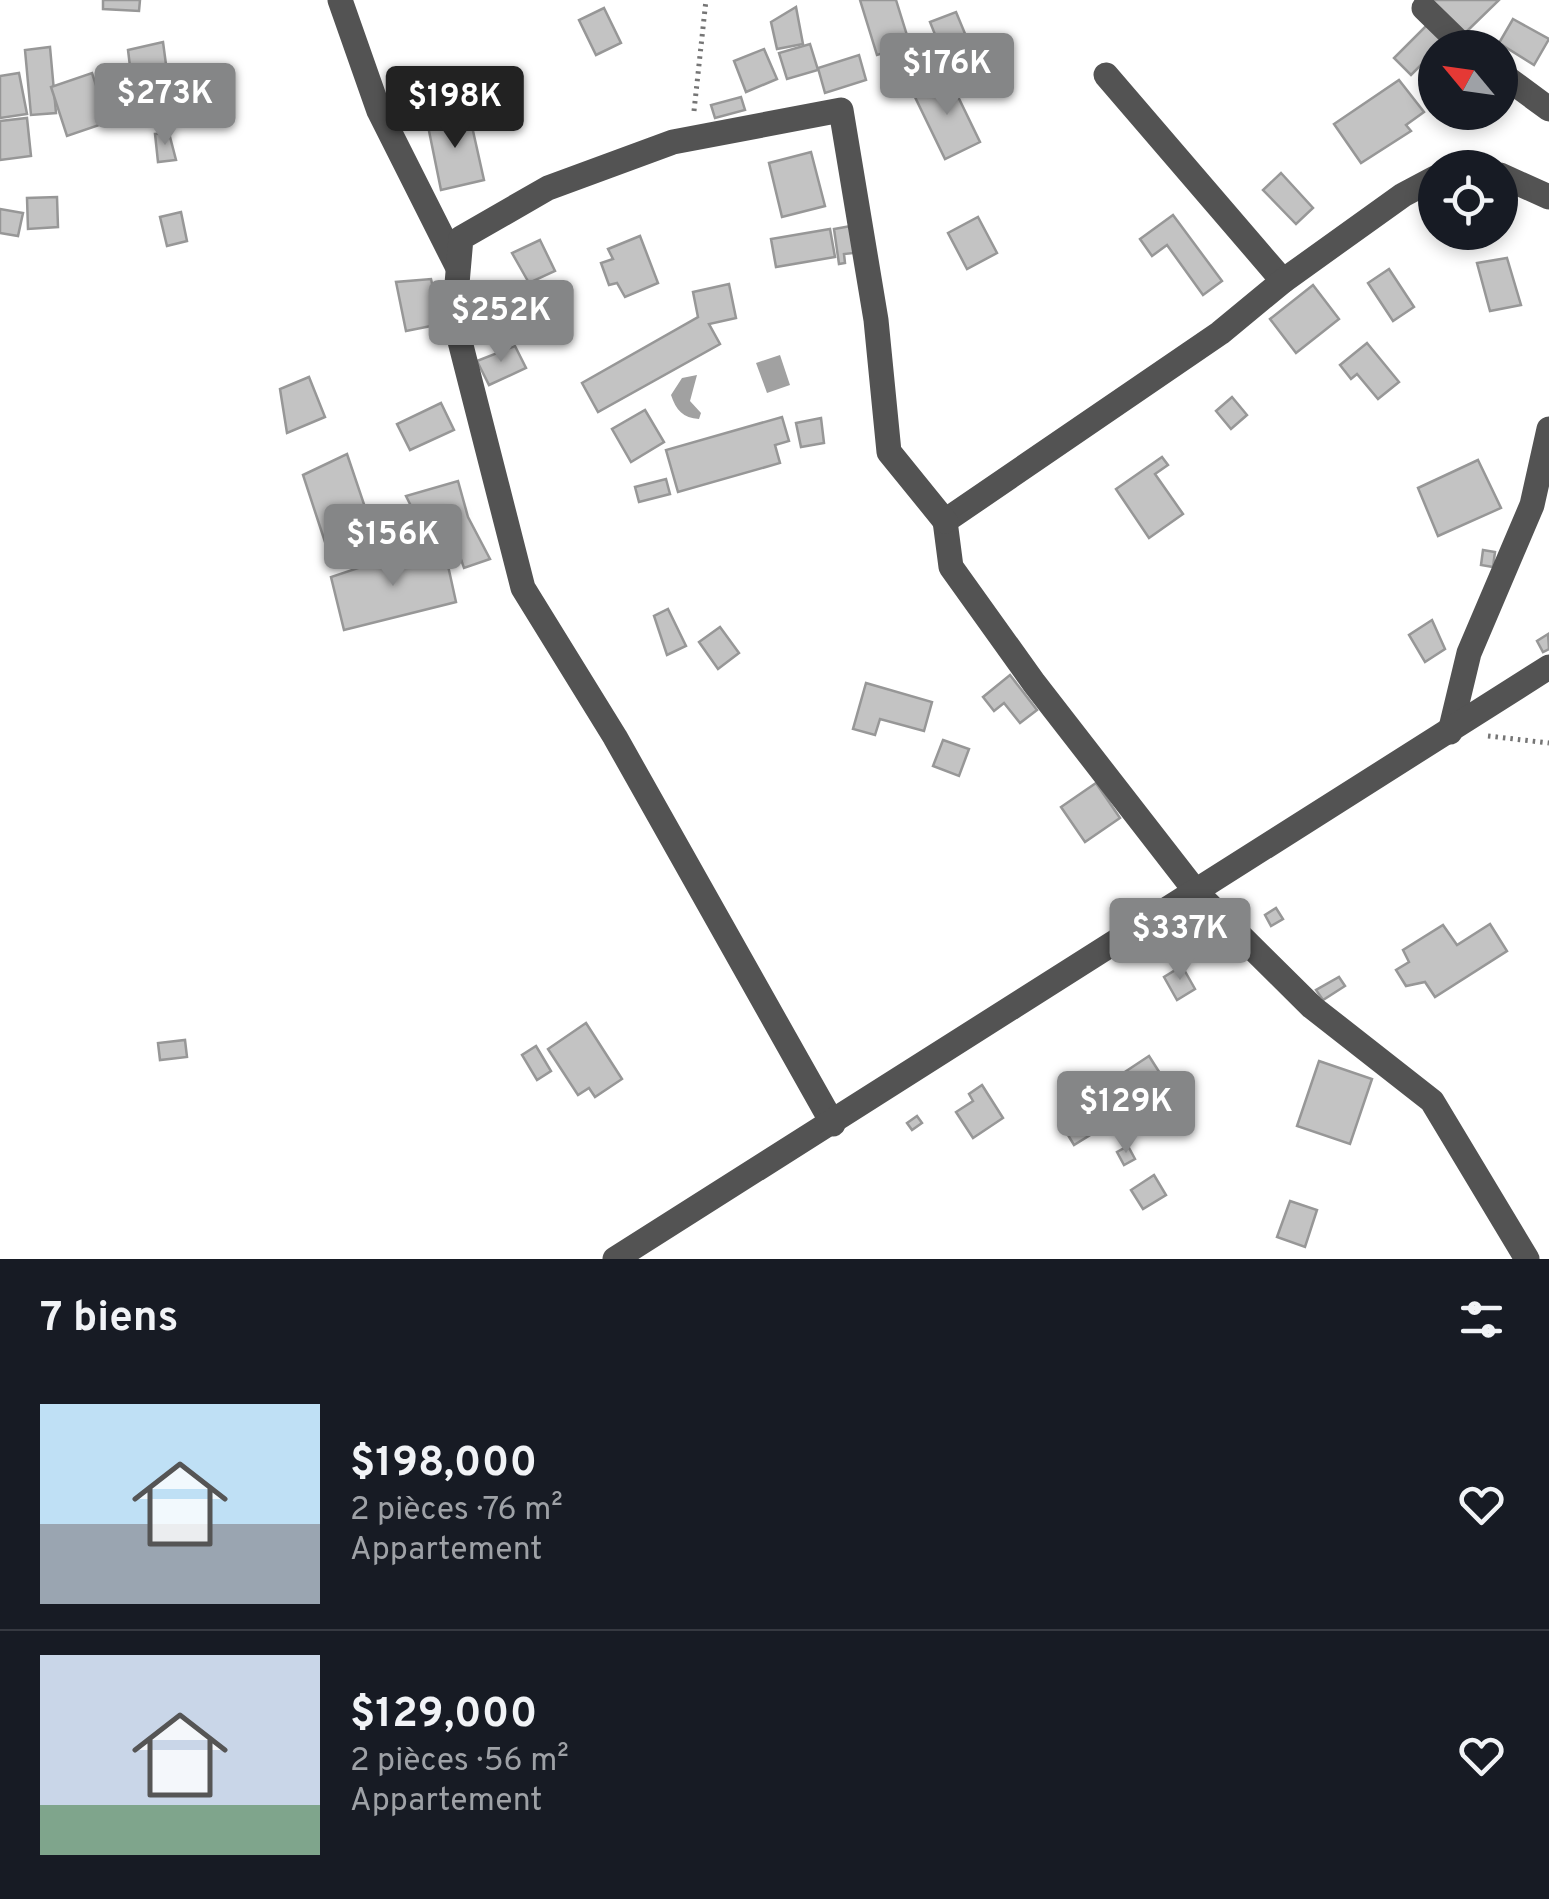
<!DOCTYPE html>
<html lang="fr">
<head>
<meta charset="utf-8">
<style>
	:root { --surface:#171b24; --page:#20242c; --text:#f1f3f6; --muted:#9ea1a6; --line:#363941; --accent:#858687 }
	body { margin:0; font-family:Overpass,sans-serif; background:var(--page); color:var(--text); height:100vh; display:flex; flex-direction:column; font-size:38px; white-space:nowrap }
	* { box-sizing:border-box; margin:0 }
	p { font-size:32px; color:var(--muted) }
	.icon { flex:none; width:55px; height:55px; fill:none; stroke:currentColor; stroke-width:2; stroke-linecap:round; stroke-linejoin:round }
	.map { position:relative; height:1259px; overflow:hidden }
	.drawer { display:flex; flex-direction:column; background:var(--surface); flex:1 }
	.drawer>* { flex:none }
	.needle { width:65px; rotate:299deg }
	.controls { position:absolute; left:1418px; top:30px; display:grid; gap:20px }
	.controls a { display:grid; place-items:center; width:100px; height:100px; border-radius:50%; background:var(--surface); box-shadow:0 5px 15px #0003; font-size:50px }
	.price { position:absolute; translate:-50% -85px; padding:0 22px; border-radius:10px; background:var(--accent); color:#fff; font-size:32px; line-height:65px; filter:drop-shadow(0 2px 5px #0008) }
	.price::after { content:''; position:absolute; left:50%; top:60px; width:30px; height:22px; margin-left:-15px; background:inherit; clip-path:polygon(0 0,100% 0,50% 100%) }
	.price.selected { background:#222; color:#fff }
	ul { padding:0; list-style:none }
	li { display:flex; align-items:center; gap:30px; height:250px; padding:0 40px }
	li+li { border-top:2px solid var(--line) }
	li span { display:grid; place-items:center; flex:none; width:280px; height:200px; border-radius:0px; color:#555 }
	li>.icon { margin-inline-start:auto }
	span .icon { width:120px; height:120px; fill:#fffc; stroke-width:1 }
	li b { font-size:42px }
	h2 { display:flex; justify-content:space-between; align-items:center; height:120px; padding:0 40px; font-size:42px }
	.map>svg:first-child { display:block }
	.water { fill:#a1a1a1 }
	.building { fill:#c3c3c3; stroke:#979797; stroke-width:2.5 }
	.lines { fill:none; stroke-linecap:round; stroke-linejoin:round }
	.path { stroke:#757575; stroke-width:5; stroke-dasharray:2.5 5; stroke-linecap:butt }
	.minor { stroke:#535353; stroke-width:25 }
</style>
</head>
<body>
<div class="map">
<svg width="1549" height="1259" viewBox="0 0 1549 1259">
	<rect width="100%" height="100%" fill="#fff"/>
	<!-- water -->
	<g class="water">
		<polygon points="780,355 790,385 767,393 756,363"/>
		<path d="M697,375L690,401L701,413L699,419C683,418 676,410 671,395L682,378Z"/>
	</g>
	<!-- building -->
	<g class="building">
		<polygon points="103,0 140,0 139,11 103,9"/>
		<polygon points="860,0 896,0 910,45 877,55"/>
		<polygon points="1423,0 1499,0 1463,35"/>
		<polygon points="796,7 803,44 777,49 771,22"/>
		<polygon points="604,8 621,43 596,55 579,20"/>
		<polygon points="956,12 966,36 940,47 930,22"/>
		<polygon points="1513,19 1549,39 1534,65 1499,43"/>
		<polygon points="1427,25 1444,42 1411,75 1394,58"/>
		<polygon points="163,42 169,87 133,91 128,50"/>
		<polygon points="810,44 818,70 787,79 779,53"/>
		<polygon points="50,47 56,113 31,115 25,50"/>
		<polygon points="764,49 777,79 746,92 734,61"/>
		<polygon points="859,55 866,80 825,93 818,68"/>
		<polygon points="19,73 27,114 0,118 0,76"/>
		<polygon points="92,73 108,122 67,136 51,87"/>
		<polygon points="949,78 980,142 945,159 914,95"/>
		<polygon points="1399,80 1424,112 1406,125 1411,131 1361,163 1334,124"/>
		<polygon points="741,97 745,110 715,118 711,105"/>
		<polygon points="469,113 484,180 441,190 427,121"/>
		<polygon points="27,118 31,156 0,160 0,121"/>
		<polygon points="169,133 176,160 158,162 155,134"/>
		<polygon points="811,152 825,206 782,217 769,163"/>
		<polygon points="1281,173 1313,208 1296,224 1263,190"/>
		<polygon points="57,197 58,227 28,229 27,198"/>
		<polygon points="0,209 23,213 18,236 0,233"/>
		<polygon points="181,212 187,241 167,246 160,217"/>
		<polygon points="1173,215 1222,281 1203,295 1167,245 1152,256 1140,239"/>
		<polygon points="978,217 997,253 967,269 948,233"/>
		<polygon points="851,226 854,253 844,254 845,263 839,264 834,229"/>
		<polygon points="830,229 835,257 776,267 771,239"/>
		<polygon points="1471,232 1492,232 1493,236 1476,243"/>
		<polygon points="640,236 658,283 625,297 617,283 609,285 601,263 613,259 608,249"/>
		<polygon points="540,240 555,271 529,283 512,253"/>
		<polygon points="1507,258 1521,305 1490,311 1477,263"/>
		<polygon points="1389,269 1414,307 1393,321 1368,283"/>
		<polygon points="431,279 441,324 406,331 396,282"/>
		<polygon points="729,284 736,318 709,324 720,344 598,412 582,383 698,317 693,292"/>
		<polygon points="1313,285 1339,319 1296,353 1270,319"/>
		<polygon points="1367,343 1399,382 1378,399 1357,374 1351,379 1340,365"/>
		<polygon points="515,346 526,368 489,385 477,361"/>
		<polygon points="309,377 325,417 287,433 280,389"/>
		<polygon points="1232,397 1247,415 1231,429 1216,411"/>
		<polygon points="441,403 454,430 410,450 397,424"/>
		<polygon points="645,410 664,442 631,462 612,429"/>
		<polygon points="782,417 789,441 775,445 780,463 678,492 666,450"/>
		<polygon points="821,418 824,443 801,447 796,423"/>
		<polygon points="347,454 370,522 325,542 303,475"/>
		<polygon points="1162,457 1168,465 1155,474 1183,514 1149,538 1116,489"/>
		<polygon points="1478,460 1501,508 1438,536 1418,488"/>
		<polygon points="666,479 670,494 639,502 635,487"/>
		<polygon points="458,481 468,517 490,559 464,568 445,513 418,520 406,496"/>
		<polygon points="418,548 423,562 445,552 456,602 344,630 331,577"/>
		<polygon points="1483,550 1495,552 1493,567 1481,565"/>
		<polygon points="668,609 686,646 667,655 654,616"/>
		<polygon points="1432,620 1445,649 1425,662 1409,635"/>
		<polygon points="720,627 739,653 718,669 699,642"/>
		<polygon points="1548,634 1549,649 1543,652 1537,641"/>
		<polygon points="1010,675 1037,710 1020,723 1004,703 994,711 983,697"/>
		<polygon points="866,683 932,702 924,731 880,719 875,735 853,729"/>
		<polygon points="943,740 969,749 959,776 933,766"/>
		<polygon points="1096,783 1120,818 1085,842 1061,807"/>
		<polygon points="1276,908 1283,919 1271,926 1265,915"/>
		<polygon points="1490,924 1507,951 1435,997 1425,982 1406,986 1396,970 1409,962 1403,950 1443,925 1457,945"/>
		<polygon points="1182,966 1195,989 1177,1000 1164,977"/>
		<polygon points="1339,977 1345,986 1323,1000 1316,990"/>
		<polygon points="586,1023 622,1079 595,1097 589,1088 578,1095 548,1049"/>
		<polygon points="185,1040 187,1057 160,1060 158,1043"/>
		<polygon points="536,1046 551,1071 537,1080 522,1055"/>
		<polygon points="1149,1056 1177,1100 1134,1129 1105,1085"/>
		<polygon points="1319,1061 1372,1079 1350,1144 1297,1126"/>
		<polygon points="982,1085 1003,1118 973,1138 956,1112 973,1101 969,1094"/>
		<polygon points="1105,1101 1116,1119 1074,1145 1063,1127"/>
		<polygon points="917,1116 922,1123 912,1130 907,1123"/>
		<polygon points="1128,1146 1135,1159 1124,1165 1117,1152"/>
		<polygon points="1154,1175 1166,1195 1143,1209 1131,1190"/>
		<polygon points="1290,1201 1317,1210 1305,1247 1277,1237"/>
	</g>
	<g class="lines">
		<!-- path -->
		<g class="path">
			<polyline points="694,111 706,0"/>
			<polyline points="1488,736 1549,743"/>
		</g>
		<!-- minor -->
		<g class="minor">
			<polyline points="340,0 379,111 457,266"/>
			<polyline points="1424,8 1465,48"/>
			<polyline points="1500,73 1549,109"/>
			<polyline points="1106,75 1283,281"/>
			<polyline points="1456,168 1471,168"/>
			<polyline points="1500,175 1549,197"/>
			<polyline points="1435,178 1403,195 1283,281 1220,333 945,521 951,567 1034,683 1197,893 1312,1007 1432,1101 1527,1259"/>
			<polyline points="1450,732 1469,653 1532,505 1549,429"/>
			<polyline points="833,1124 615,737 523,588 454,318 461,238 548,188 673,142 841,110 876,320 889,452 945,521"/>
			<polyline points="615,1259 1549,667"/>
		</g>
	</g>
</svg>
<div class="controls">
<a><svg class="needle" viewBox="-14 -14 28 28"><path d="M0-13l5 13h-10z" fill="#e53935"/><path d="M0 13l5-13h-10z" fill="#9ea1a6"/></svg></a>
<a><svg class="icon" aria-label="locate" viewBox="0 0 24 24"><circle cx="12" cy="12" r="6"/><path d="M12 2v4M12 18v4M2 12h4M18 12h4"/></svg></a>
</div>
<b class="price" style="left:947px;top:118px">$176K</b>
<b class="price" style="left:165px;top:148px">$273K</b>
<b class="price selected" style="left:455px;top:151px">$198K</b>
<b class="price" style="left:501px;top:365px">$252K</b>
<b class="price" style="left:393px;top:589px">$156K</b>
<b class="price" style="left:1180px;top:983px">$337K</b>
<b class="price" style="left:1126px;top:1156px">$129K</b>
</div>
<section class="drawer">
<h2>7 biens<svg class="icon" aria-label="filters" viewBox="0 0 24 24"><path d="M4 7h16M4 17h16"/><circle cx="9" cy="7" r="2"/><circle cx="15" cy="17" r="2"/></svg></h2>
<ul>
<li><span style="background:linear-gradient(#bfe0f5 60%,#9aa5b1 0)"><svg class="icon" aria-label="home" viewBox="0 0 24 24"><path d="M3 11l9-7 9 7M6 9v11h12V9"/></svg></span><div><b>$198,000</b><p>2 pièces · 76 m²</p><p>Appartement</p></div><svg class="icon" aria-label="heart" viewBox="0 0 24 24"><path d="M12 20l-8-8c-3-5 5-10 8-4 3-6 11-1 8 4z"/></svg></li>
<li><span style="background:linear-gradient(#c9d6e8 75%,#7fa58c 0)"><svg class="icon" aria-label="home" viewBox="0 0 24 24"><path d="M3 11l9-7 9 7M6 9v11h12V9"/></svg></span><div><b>$129,000</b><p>2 pièces · 56 m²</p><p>Appartement</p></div><svg class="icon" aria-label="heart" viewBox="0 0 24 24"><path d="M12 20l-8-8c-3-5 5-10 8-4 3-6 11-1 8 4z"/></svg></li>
</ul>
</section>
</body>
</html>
